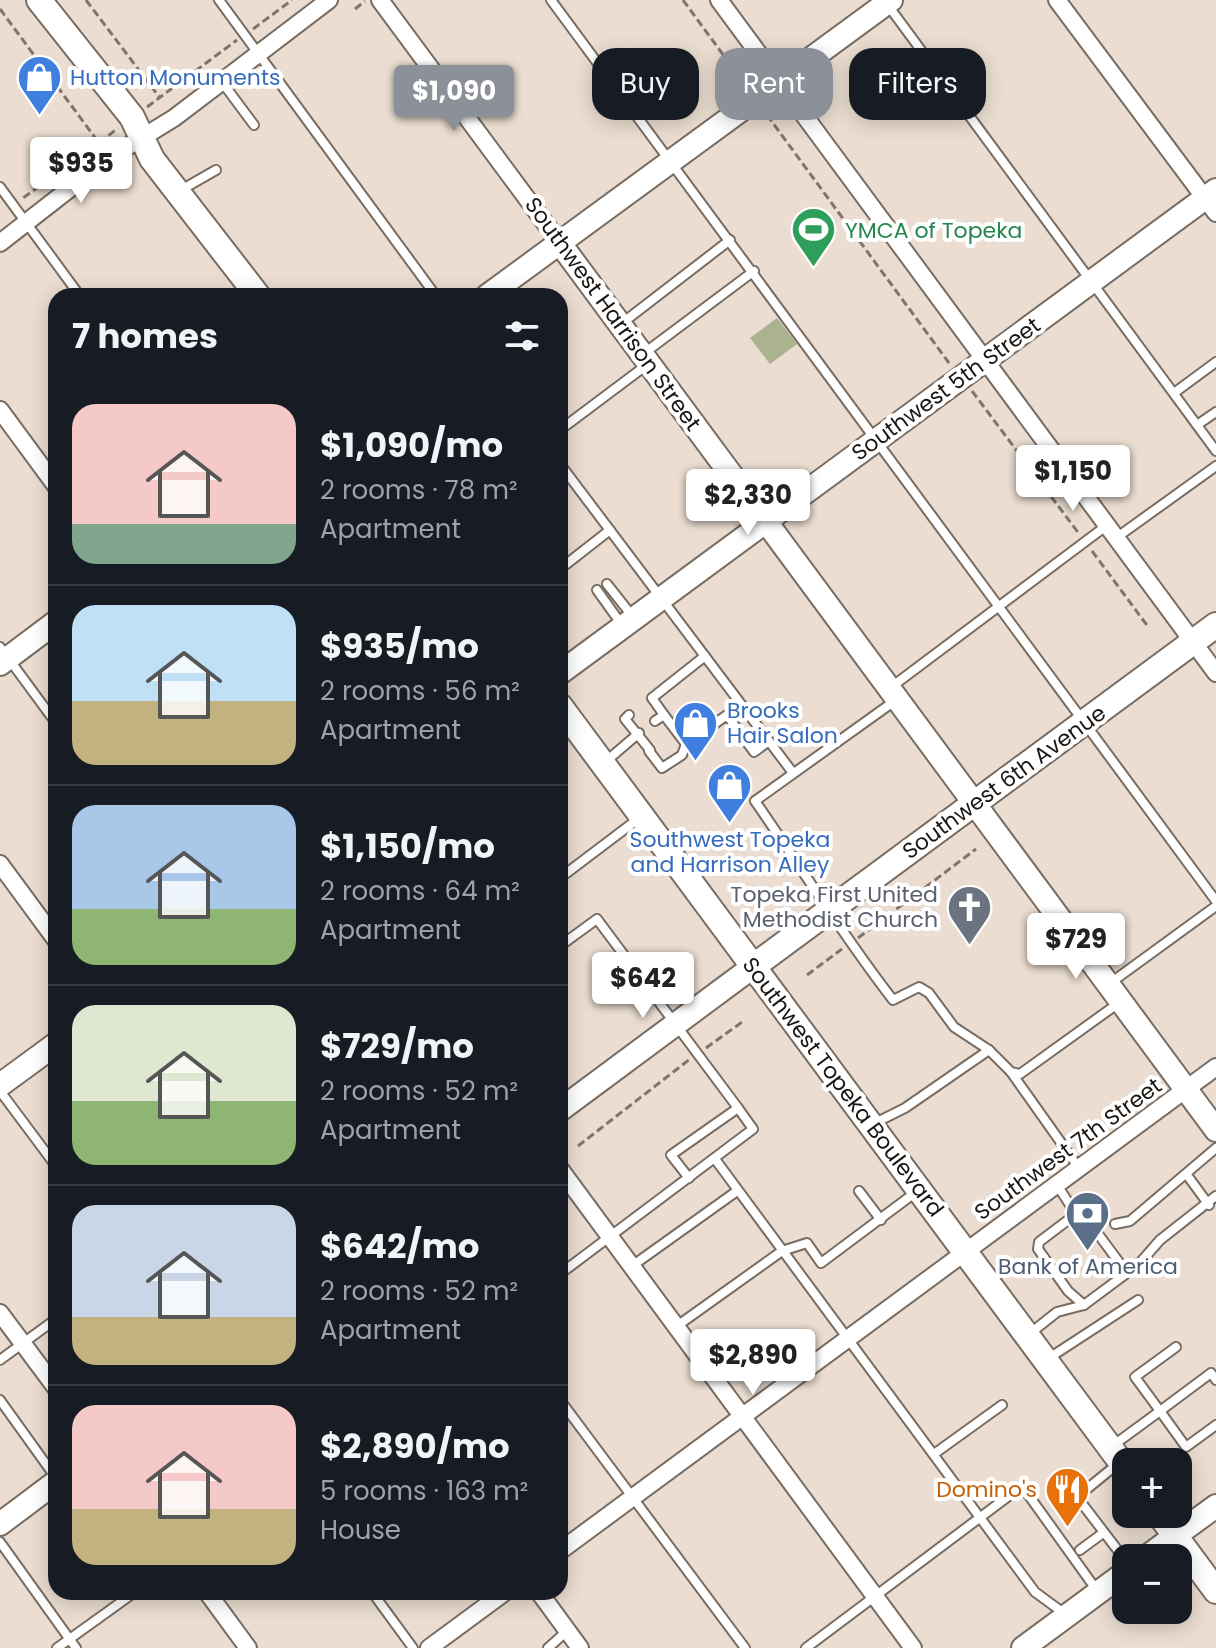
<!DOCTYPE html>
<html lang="en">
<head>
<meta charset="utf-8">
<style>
	:root { --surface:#171b24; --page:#242831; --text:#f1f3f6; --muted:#9ea1a6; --line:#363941; --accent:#8c9099 }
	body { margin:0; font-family:Poppins,sans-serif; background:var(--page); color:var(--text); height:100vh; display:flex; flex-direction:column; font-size:30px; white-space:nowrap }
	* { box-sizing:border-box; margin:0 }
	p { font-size:26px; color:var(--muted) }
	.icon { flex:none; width:44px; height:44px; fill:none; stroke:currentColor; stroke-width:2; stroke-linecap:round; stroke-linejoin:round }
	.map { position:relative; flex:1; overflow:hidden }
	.details { position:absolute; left:48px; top:288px; width:520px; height:1312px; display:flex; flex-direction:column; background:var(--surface); border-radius:24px; box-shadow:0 4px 20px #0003 }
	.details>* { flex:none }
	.hud { position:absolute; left:592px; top:48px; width:504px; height:72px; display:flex; gap:16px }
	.buttons { position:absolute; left:1112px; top:1448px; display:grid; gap:16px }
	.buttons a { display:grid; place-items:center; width:80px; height:80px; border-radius:16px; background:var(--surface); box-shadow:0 4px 20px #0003; font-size:40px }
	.price { position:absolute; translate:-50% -68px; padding:0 18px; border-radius:8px; background:#fff; color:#222; font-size:26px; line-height:52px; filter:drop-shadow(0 2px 4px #0008) }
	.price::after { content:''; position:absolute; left:50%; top:48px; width:24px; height:18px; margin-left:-12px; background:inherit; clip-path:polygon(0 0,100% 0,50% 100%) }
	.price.current { background:var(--accent); color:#fff }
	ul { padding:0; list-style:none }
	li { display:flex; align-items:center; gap:24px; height:200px; padding:0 24px }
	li+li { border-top:2px solid var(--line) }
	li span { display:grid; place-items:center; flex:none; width:224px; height:160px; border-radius:24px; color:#555 }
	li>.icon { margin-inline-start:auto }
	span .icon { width:96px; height:96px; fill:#fffc; stroke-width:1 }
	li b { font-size:34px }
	h2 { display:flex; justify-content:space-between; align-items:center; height:96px; padding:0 24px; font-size:34px }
	.pill { padding:0 28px; border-radius:24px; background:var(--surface); box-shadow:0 4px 20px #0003; font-size:28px; line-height:72px }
	.pill.current { background:var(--accent); color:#fff }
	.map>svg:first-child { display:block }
	.green { fill:#aab290 }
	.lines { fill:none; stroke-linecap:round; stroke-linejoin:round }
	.lane-casing { stroke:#786c61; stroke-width:12 }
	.street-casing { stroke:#786c61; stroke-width:20 }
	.secondary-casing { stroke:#786c61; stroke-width:26 }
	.primary-casing { stroke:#786c61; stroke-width:28 }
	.path { stroke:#7f756d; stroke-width:3; stroke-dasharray:8 4; stroke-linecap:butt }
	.lane { stroke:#fff; stroke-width:8 }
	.street { stroke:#fff; stroke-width:16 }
	.secondary { stroke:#fff; stroke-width:22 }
	.primary { stroke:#fff; stroke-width:24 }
	.labels { text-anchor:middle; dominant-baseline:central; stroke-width:8; stroke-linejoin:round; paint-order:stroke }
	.shop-label { font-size:22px; fill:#366cbe; stroke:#fff; text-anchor:start }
	.leisure-label { font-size:22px; fill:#27864d; stroke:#fff; text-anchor:start }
	.street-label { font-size:22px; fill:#1a1511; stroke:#fff }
	.worship-label { font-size:22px; fill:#5b616d; stroke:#fff; text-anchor:end }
	.service-label { font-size:22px; fill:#4e5e75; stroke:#fff }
	.food-label { font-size:22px; fill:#c56008; stroke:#fff; text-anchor:end }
</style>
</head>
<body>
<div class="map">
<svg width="1216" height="1648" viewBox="0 0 1216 1648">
	<rect width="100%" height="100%" fill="#ebddd1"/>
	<!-- green -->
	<polygon class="green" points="777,318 797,344 770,364 750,338"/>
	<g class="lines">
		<defs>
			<g id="lane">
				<polyline points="219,0 436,296"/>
				<polyline points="551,0 1216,901"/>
				<polyline points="887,4 1216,451"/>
				<polyline points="222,82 254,125"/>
				<polyline points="0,187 80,296"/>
				<polyline points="181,190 216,170"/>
				<polyline points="621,324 730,240"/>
				<polyline points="643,354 754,271"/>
				<polyline points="1174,393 1216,362"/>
				<polyline points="1197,425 1216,412"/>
				<polyline points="560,430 648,364"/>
				<polyline points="560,464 793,773"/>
				<polyline points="1116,538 1216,466"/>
				<polyline points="560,569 610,530"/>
				<polyline points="607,584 633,617"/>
				<polyline points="597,590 622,625"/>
				<polyline points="0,647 56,723"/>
				<polyline points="890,688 1106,526"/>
				<path d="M896,700L755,801C801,867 843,936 893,1000L919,987L929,993L954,1027L989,1050"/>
				<polyline points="629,715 625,719 650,750"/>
				<polyline points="664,715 652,698 705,656"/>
				<polyline points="655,721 664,715 686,744 727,715 754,752 769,741"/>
				<polyline points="649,751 662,768 682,755 686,744"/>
				<polyline points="604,763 639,733"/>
				<polyline points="560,878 638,819"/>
				<polyline points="560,946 597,919 738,1108 671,1155 689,1178"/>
				<polyline points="1109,984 1216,906"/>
				<polyline points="1011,1072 1079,1168"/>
				<polyline points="0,1091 56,1166"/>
				<polyline points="873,1124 905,1108 989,1050 1011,1072 1020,1074 1120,1002"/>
				<polyline points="715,1159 1035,1592 1065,1614"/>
				<polyline points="1187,1175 1209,1205"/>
				<polyline points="1057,1185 1076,1214 1084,1215 1127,1273"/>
				<polyline points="859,1191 881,1220"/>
				<polyline points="1076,1214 1039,1242 1038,1249 1068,1291 1084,1305"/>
				<polyline points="1115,1224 1130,1221 1216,1148"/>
				<polyline points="632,1266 737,1191"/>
				<polyline points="560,1274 753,1129 738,1108"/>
				<polyline points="677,1326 782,1251 807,1243 821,1263 916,1192"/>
				<polyline points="1028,1335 1057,1312 1084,1305 1139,1264 1160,1240 1216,1196"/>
				<polyline points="0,1360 56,1319"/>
				<polyline points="1046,1360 1138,1300"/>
				<polyline points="1216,1380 1211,1373 1160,1411 1186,1447 1216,1425"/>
				<polyline points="0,1400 56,1478"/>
				<polyline points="560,1400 745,1648"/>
				<polyline points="1111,1447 1160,1411 1135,1377 1176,1347"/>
				<polyline points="934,1454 1002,1405"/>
				<polyline points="1120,1462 1077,1497 1126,1561"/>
				<polyline points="0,1542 76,1648"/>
				<polyline points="1080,1550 1103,1533"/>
				<polyline points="372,1592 413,1648"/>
				<polyline points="57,1648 135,1592"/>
				<polyline points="548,1648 567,1631"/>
				<polyline points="806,1648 1022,1486 1098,1592"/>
			</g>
			<g id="street">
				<polyline points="380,0 559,242"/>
				<polyline points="719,0 1216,673"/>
				<polyline points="1057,0 1216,213"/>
				<polyline points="0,243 109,158 174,118 329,0"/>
				<polyline points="0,410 56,486"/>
				<polyline points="0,864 56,940"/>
				<polyline points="560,1169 913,1648"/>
				<polyline points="0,1313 56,1388"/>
				<polyline points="560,1551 1216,1067"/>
				<polyline points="207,1592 248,1648"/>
				<polyline points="539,1592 580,1648"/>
				<polyline points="429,1648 505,1592"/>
			</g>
			<g id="secondary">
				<polyline points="559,242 1216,1130"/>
				<polyline points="487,296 891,0"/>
				<polyline points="0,664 56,622"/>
				<polyline points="560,673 1216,190"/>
				<polyline points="0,1085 56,1044"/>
				<polyline points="560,1110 754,966"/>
				<polyline points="0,1524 56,1482"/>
				<polyline points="1145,1558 1216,1506"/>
				<polyline points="1023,1648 1126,1572"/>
			</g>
			<g id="primary">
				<polyline points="39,0 132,117 152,159 258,296"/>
				<polyline points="560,706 1126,1469"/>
				<polyline points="754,966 1216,625"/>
				<polyline points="1159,1514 1216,1591"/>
			</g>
		</defs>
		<!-- lane casing -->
		<use href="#lane" class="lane-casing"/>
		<!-- street casing -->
		<use href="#street" class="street-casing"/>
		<!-- secondary casing -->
		<use href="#secondary" class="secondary-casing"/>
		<!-- primary casing -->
		<use href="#primary" class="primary-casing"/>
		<!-- path -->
		<g class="path">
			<polyline points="86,0 160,98"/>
			<polyline points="683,0 746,86"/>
			<polyline points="0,9 99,143 23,198"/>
			<polyline points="355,9 365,1"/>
			<polyline points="253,29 292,0"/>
			<polyline points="147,107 237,40"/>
			<polyline points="767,115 949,363"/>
			<polyline points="99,143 118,128"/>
			<polyline points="972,391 1080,535"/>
			<polyline points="1092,551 1149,628"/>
			<polyline points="858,938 976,849"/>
			<polyline points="807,975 842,949"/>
			<polyline points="706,1048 745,1020"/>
			<polyline points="578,1146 690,1059"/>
		</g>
		<!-- lane -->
		<use href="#lane" class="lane"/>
		<!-- street -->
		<use href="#street" class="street"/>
		<!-- secondary -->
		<use href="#secondary" class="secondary"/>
		<!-- primary -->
		<use href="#primary" class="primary"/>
	</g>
	<!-- icons -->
	<defs>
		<symbol id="shop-pin" viewBox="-11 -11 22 30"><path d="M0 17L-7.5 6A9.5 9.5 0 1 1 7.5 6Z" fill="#3f7fe0" stroke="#fff"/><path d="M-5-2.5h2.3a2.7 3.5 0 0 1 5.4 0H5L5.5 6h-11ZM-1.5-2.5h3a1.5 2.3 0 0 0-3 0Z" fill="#fff"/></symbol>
		<symbol id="stadium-pin" viewBox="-11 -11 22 30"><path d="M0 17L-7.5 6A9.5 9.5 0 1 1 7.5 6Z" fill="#2e9e5b" stroke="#fff"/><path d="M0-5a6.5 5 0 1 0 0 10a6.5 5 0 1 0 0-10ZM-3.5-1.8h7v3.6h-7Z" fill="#fff"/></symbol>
		<symbol id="church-pin" viewBox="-11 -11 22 30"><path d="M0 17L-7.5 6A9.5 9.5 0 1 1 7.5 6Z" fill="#6b7280" stroke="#fff"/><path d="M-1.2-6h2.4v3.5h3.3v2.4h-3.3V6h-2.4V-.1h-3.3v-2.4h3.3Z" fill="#fff"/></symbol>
		<symbol id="bank-pin" viewBox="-11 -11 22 30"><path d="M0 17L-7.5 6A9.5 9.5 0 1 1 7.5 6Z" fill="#5c6f8a" stroke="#fff"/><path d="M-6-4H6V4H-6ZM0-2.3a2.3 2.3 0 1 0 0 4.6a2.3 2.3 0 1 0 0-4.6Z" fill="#fff"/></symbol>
		<symbol id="restaurant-pin" viewBox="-11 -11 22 30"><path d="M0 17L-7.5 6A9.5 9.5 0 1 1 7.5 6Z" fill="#e8710a" stroke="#fff"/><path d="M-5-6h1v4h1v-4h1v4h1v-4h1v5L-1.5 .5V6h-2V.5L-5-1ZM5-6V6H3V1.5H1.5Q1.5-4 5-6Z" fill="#fff"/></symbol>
	</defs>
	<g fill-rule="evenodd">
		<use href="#shop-pin" x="14" y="52" width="51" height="69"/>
		<use href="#stadium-pin" x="788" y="204" width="51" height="69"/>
		<use href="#shop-pin" x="670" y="698" width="51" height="69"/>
		<use href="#shop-pin" x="704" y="760" width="51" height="69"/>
		<use href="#church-pin" x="944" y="882" width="51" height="69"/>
		<use href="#bank-pin" x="1062" y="1188" width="51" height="69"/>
		<use href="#restaurant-pin" x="1042" y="1464" width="51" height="69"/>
	</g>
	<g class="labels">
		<!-- shop labels -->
		<g class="shop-label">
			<text x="70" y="77">Hutton Monuments</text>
			<text x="727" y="710">Brooks<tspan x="727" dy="25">Hair Salon</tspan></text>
			<text x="730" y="839" text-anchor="middle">Southwest Topeka<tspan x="730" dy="25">and Harrison Alley</tspan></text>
		</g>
		<!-- leisure labels -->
		<g class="leisure-label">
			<text x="845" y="230">YMCA of Topeka</text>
		</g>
		<!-- street labels -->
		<g class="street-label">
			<text transform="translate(613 314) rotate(54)">Southwest Harrison Street</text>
			<text transform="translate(946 389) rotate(-36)">Southwest 5th Street</text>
			<text transform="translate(1004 782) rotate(-36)">Southwest 6th Avenue</text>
			<text transform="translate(843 1087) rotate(53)">Southwest Topeka Boulevard</text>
			<text transform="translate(1068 1149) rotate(-36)">Southwest 7th Street</text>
		</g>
		<!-- worship labels -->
		<g class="worship-label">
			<text x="938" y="894">Topeka First United<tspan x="938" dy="25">Methodist Church</tspan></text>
		</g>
		<!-- service labels -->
		<g class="service-label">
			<text x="1088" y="1266">Bank of America</text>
		</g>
		<!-- food labels -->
		<g class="food-label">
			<text x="1037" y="1489">Domino's</text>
		</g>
	</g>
</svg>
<div class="buttons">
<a>+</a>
<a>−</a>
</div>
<b class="price current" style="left:454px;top:133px">$1,090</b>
<b class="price" style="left:81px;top:205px">$935</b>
<b class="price" style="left:1073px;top:513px">$1,150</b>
<b class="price" style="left:748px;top:537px">$2,330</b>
<b class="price" style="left:1076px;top:981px">$729</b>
<b class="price" style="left:643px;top:1020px">$642</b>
<b class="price" style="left:753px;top:1397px">$2,890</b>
<div class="hud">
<a class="pill">Buy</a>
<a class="pill current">Rent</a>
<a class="pill">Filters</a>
</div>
<section class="details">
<h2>7 homes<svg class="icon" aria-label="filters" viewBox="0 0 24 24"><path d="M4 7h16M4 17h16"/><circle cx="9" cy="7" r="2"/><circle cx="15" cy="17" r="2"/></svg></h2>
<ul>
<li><span style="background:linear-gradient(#f6c9c9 75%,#7fa58c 0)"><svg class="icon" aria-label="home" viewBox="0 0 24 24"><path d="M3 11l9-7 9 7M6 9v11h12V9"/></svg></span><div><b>$1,090/mo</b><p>2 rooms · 78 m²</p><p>Apartment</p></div></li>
<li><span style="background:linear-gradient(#bfe0f5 60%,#c2b280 0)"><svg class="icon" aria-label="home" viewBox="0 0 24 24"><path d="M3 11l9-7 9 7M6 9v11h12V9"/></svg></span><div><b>$935/mo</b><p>2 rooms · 56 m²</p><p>Apartment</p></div></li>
<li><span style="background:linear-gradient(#a9c7e8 65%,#8fb573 0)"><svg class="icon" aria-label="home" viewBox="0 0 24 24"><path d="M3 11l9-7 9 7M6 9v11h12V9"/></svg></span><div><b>$1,150/mo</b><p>2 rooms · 64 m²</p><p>Apartment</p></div></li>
<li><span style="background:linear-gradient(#dfe7d0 60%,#8fb573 0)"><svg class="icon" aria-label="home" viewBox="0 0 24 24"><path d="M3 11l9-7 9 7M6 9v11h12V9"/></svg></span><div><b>$729/mo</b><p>2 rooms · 52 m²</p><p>Apartment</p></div></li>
<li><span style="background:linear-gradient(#c9d6e8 70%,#c2b280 0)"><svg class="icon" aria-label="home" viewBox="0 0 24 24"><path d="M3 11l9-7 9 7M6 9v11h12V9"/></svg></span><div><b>$642/mo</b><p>2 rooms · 52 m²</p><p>Apartment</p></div></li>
<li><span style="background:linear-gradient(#f6c9c9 65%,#c2b280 0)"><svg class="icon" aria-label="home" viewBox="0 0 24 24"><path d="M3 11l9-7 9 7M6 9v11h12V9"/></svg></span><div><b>$2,890/mo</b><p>5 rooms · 163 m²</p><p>House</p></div></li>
</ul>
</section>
</div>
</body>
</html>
